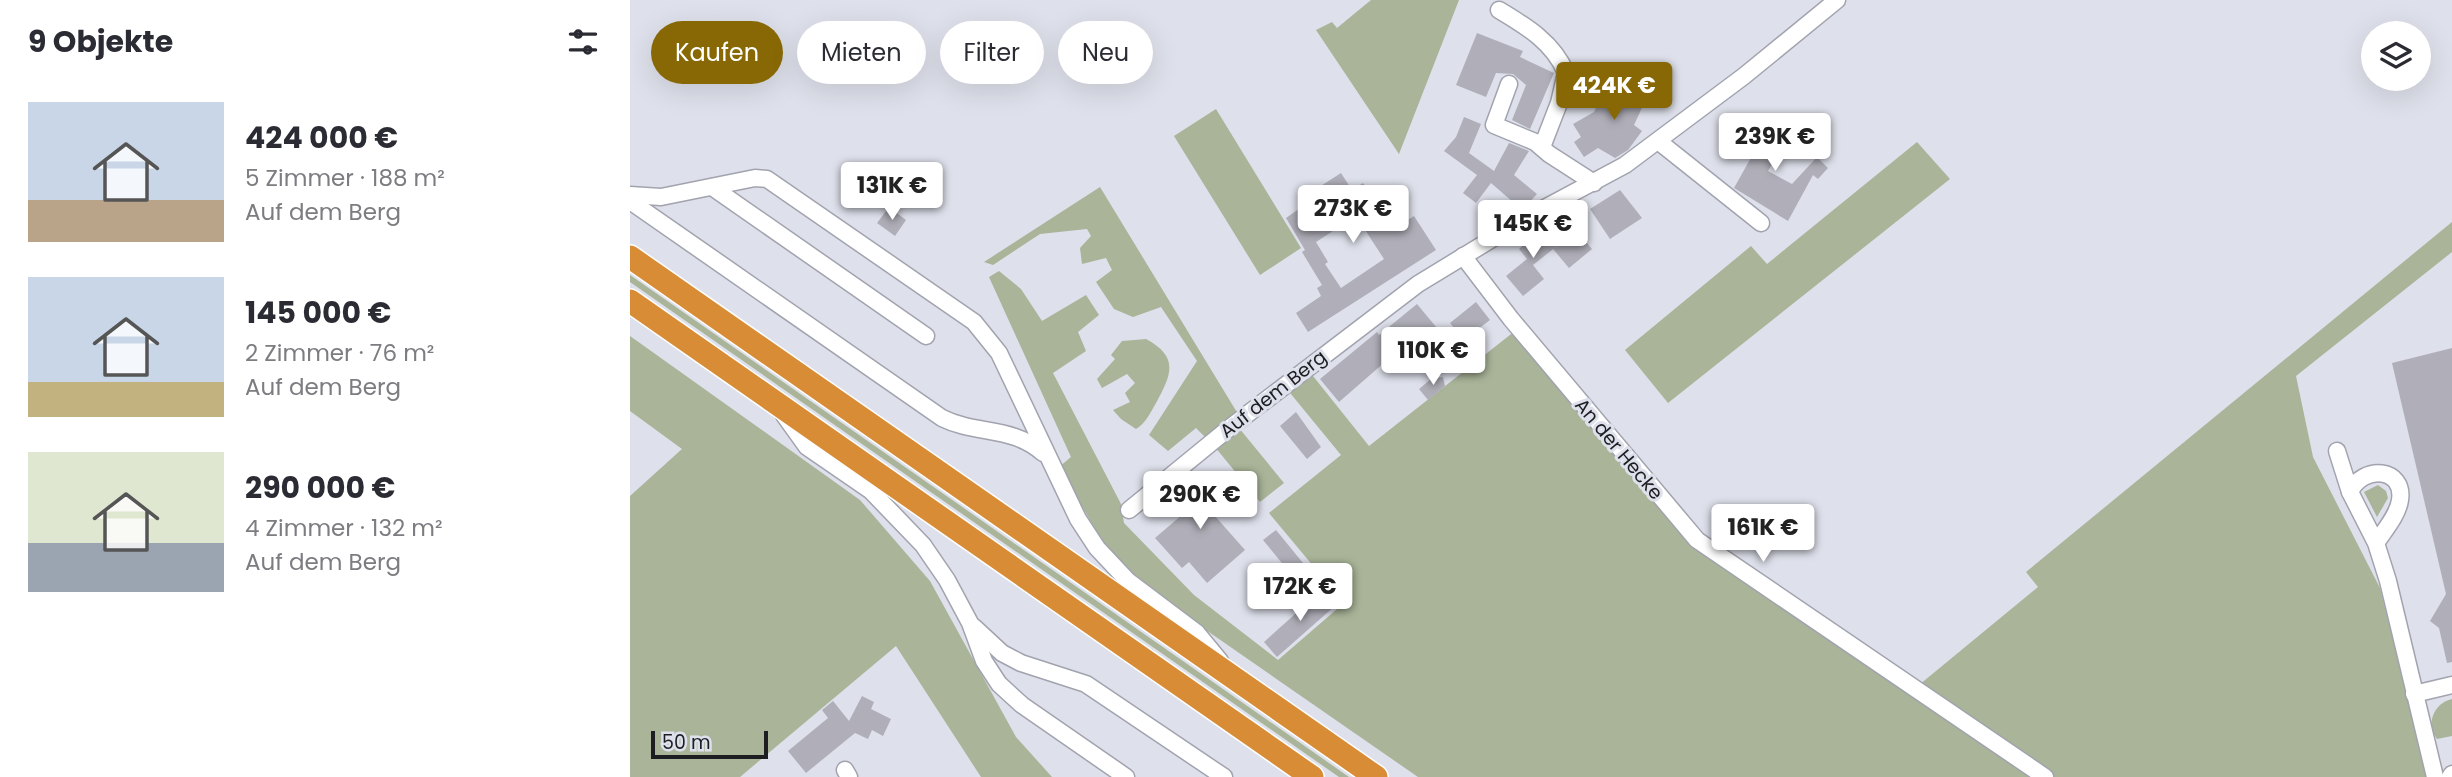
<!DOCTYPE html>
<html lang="de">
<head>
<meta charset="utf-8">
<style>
	:root { --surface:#fff; --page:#f2f2f3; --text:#2b2b33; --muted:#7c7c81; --accent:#876804 }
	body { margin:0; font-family:Poppins,sans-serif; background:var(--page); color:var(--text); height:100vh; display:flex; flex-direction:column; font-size:26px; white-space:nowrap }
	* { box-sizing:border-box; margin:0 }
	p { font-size:23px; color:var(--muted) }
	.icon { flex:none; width:38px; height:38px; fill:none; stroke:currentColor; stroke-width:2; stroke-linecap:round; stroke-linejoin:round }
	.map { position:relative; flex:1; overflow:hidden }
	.drawer { display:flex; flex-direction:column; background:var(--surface); width:630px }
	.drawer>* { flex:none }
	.guide { position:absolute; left:21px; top:21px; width:665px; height:63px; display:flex; gap:14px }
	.fabs { position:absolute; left:1731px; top:21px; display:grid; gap:14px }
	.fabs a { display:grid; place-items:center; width:70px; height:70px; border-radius:50%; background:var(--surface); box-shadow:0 7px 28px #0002; font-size:35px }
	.scale { position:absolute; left:21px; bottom:18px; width:117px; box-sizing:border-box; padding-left:7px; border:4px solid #1d1e22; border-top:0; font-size:19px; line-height:24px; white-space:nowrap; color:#1d1e22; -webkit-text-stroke:5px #dee0eb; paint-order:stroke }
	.price { position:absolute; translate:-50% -60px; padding:0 16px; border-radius:7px; background:#fff; color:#222; font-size:23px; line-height:46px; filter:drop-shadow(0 2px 4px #0008) }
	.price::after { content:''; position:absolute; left:50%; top:42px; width:21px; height:16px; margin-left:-10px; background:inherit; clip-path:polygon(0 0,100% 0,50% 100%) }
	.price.selected { background:var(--accent); color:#fff }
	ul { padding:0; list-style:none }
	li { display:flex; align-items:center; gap:21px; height:175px; padding:0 28px }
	li span { display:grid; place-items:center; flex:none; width:196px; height:140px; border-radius:0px; color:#555 }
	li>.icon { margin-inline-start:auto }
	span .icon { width:84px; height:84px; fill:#fffc; stroke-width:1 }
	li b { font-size:30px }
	h2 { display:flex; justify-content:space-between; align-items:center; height:84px; padding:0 28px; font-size:30px }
	.tag { padding:0 24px; border-radius:32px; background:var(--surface); box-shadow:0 7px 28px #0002; font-size:24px; line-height:63px }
	.tag.selected { background:var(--accent); color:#fff }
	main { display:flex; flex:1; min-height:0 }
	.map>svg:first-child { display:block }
	.green { fill:#a9b498 }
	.building { fill:#b0afb9; fill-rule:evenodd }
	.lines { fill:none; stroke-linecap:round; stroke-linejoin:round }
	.minor-casing { stroke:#a1a3ae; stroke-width:19 }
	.highway-casing { stroke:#fff; stroke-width:26 }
	.minor { stroke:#fff; stroke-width:16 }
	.highway { stroke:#d88c35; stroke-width:23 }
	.labels { text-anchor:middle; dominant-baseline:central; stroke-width:6; stroke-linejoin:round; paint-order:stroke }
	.street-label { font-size:19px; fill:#1d1e22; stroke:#dee0eb }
</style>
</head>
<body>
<main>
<section class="drawer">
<h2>9 Objekte<svg class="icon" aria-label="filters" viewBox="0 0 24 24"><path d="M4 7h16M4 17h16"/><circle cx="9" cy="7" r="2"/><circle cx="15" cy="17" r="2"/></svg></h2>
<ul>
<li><span style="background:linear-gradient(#c9d6e8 70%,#b9a48a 0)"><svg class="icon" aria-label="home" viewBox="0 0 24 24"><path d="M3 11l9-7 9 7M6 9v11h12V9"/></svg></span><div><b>424 000 €</b><p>5 Zimmer · 188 m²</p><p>Auf dem Berg</p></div></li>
<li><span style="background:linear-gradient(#c9d6e8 75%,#c2b280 0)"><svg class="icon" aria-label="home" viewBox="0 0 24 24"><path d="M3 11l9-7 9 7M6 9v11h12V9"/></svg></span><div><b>145 000 €</b><p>2 Zimmer · 76 m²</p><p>Auf dem Berg</p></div></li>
<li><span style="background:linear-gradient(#dfe7d0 65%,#9aa5b1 0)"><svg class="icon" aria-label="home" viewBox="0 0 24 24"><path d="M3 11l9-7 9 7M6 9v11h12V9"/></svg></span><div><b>290 000 €</b><p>4 Zimmer · 132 m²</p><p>Auf dem Berg</p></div></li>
</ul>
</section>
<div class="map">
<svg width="1822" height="777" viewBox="0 0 1822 777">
	<rect width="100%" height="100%" fill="#dee0eb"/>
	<!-- green -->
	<g class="green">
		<polygon points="741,0 829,0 769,154 686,30 702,22 707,28"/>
		<polygon points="586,109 671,248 630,275 544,136"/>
		<polygon points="1287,142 1320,179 1038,403 995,350 1121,246 1137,264"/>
		<polygon points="470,187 608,414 577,439 566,428 538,451 519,435 567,361 531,307 503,317 484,309 466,282 482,270 476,258 452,264 450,248 461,236 457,229 410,234 363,265 354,262"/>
		<polygon points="1822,222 1822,252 1666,376 1683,457 1750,588 1797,777 1424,777 1289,685 1408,587 1396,572"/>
		<polygon points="369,271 391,289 412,321 456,295 469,315 448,332 456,351 423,373 491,504 494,523 564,595 648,660 714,603 639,513 711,455 656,388 679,371 739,446 885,331 1057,539 1405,777 788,777 537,603 504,577 471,539 429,467 441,457 359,277"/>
		<polygon points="0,275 719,777 709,777 0,282"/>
		<polygon points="0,336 230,500 300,581 386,737 422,777 351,777 266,646 110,777 0,777 0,496 52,449 0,411"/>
		<path d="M516,339C549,357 542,374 526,403C520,413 516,423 506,429L491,419L483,410L500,402L495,393L505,383L497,374L472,388L467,379L485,359L481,355L492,341Z"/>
		<polygon points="609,428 654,483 630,502 585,447"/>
		<polygon points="1748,485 1756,491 1758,498 1747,517 1734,492"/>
		<path d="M1822,699V736L1807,739C1795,724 1804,703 1822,699Z"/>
	</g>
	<!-- building -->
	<g class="building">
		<polygon points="847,33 893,51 890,57 924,73 900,129 882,120 896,85 883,74 866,73 856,97 826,85"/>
		<polygon points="996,84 1011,91 1014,84 1028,91 1023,103 1016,99 1004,125 1012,131 998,150 985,158 968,148 954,157 944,142 951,137 943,124 964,112 972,94 978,98 984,88 992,91"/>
		<polygon points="1146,113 1165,124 1138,171 1162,184 1187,157 1198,168 1188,179 1183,175 1158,221 1104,188"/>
		<polygon points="834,117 851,124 839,153 864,171 879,143 899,151 884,175 907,194 896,206 891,209 861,183 846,203 833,193 847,175 814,151 826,137"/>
		<path d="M711,173L722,190L733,183L742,196L752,190L773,223L784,216L806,250L678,332L666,313L691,296L687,288L692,285L672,252L675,250L656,218L673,206L669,200ZM726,216L754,259L711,288L695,264L698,262L686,242Z"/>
		<polygon points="990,190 1012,218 980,239 960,209"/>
		<polygon points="259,207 276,220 265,236 247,223"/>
		<polygon points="917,224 932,242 903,265 914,279 893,296 876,276 897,259 889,249"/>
		<polygon points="948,232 962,249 939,268 923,249"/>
		<polygon points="846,302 860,320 834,340 820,323"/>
		<polygon points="787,304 807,328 767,360 763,355 709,402 690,379 747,332 749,335"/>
		<polygon points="1822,348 1822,662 1817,663 1809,628 1800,621 1816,594 1762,363"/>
		<polygon points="813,377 815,386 798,400 789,389 801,379"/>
		<polygon points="666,412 691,447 677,459 650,426"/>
		<polygon points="582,473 597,489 577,507 615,550 577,583 559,562 552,568 525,538 553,514 537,496 554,481 562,491"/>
		<polygon points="646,530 673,563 660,573 633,540"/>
		<polygon points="692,590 706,605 647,657 634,642"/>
		<polygon points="232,696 244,702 241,709 261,719 253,736 242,730 238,739 225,733 176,773 158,751 198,718 192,710 203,701 219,721"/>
	</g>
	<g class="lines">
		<defs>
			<g id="minor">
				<path d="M869,10C896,26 924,43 936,73L929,103L912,147"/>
				<polyline points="879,84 864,125 905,142 919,154 964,183"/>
				<polyline points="1028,141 1131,223"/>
				<polyline points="82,187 296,336"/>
				<polyline points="0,195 31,197 125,178 137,179 344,322 369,353 448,519 467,548 498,581 567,633 590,661"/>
				<path d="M0,201L312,418C346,435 383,426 413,453"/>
				<polyline points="833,256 881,319 1067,540 1415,777"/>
				<polyline points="154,415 177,447 241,491 293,545 317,580 340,623 354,661 369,684 392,705 496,777"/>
				<polyline points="1707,451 1720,492"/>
				<polyline points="499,510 598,429 788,284 898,217 995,165 1114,76 1207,0"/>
				<path d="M1746,543C1754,531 1768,515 1770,500C1775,468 1733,464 1720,492L1746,543L1758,581L1805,777"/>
				<polyline points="344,627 372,653 391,663 456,684 594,777"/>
				<polyline points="1784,694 1822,685"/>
				<polyline points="215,770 219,777"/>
				<polyline points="1820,777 1822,774"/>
			</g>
			<g id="highway">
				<polyline points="0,257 746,777"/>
				<polyline points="0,301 682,777"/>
			</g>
		</defs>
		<!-- minor casing -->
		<use href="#minor" class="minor-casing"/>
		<!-- highway casing -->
		<use href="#highway" class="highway-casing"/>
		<!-- minor -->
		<use href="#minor" class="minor"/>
		<!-- highway -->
		<use href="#highway" class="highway"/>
	</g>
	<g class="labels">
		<!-- street labels -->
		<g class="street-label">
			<text transform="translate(643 394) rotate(-38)">Auf dem Berg</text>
			<text transform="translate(989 449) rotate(50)">An der Hecke</text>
		</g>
	</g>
</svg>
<div class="fabs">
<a><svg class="icon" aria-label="layers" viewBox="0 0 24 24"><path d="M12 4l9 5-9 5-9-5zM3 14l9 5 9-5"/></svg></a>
</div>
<div class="scale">50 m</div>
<b class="price selected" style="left:984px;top:122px">424K €</b>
<b class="price" style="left:1145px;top:173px">239K €</b>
<b class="price" style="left:262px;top:222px">131K €</b>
<b class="price" style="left:723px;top:245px">273K €</b>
<b class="price" style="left:903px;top:260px">145K €</b>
<b class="price" style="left:803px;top:387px">110K €</b>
<b class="price" style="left:570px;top:531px">290K €</b>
<b class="price" style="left:1133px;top:564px">161K €</b>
<b class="price" style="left:670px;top:623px">172K €</b>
<div class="guide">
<a class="tag selected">Kaufen</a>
<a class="tag">Mieten</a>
<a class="tag">Filter</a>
<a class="tag">Neu</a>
</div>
</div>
</main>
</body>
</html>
